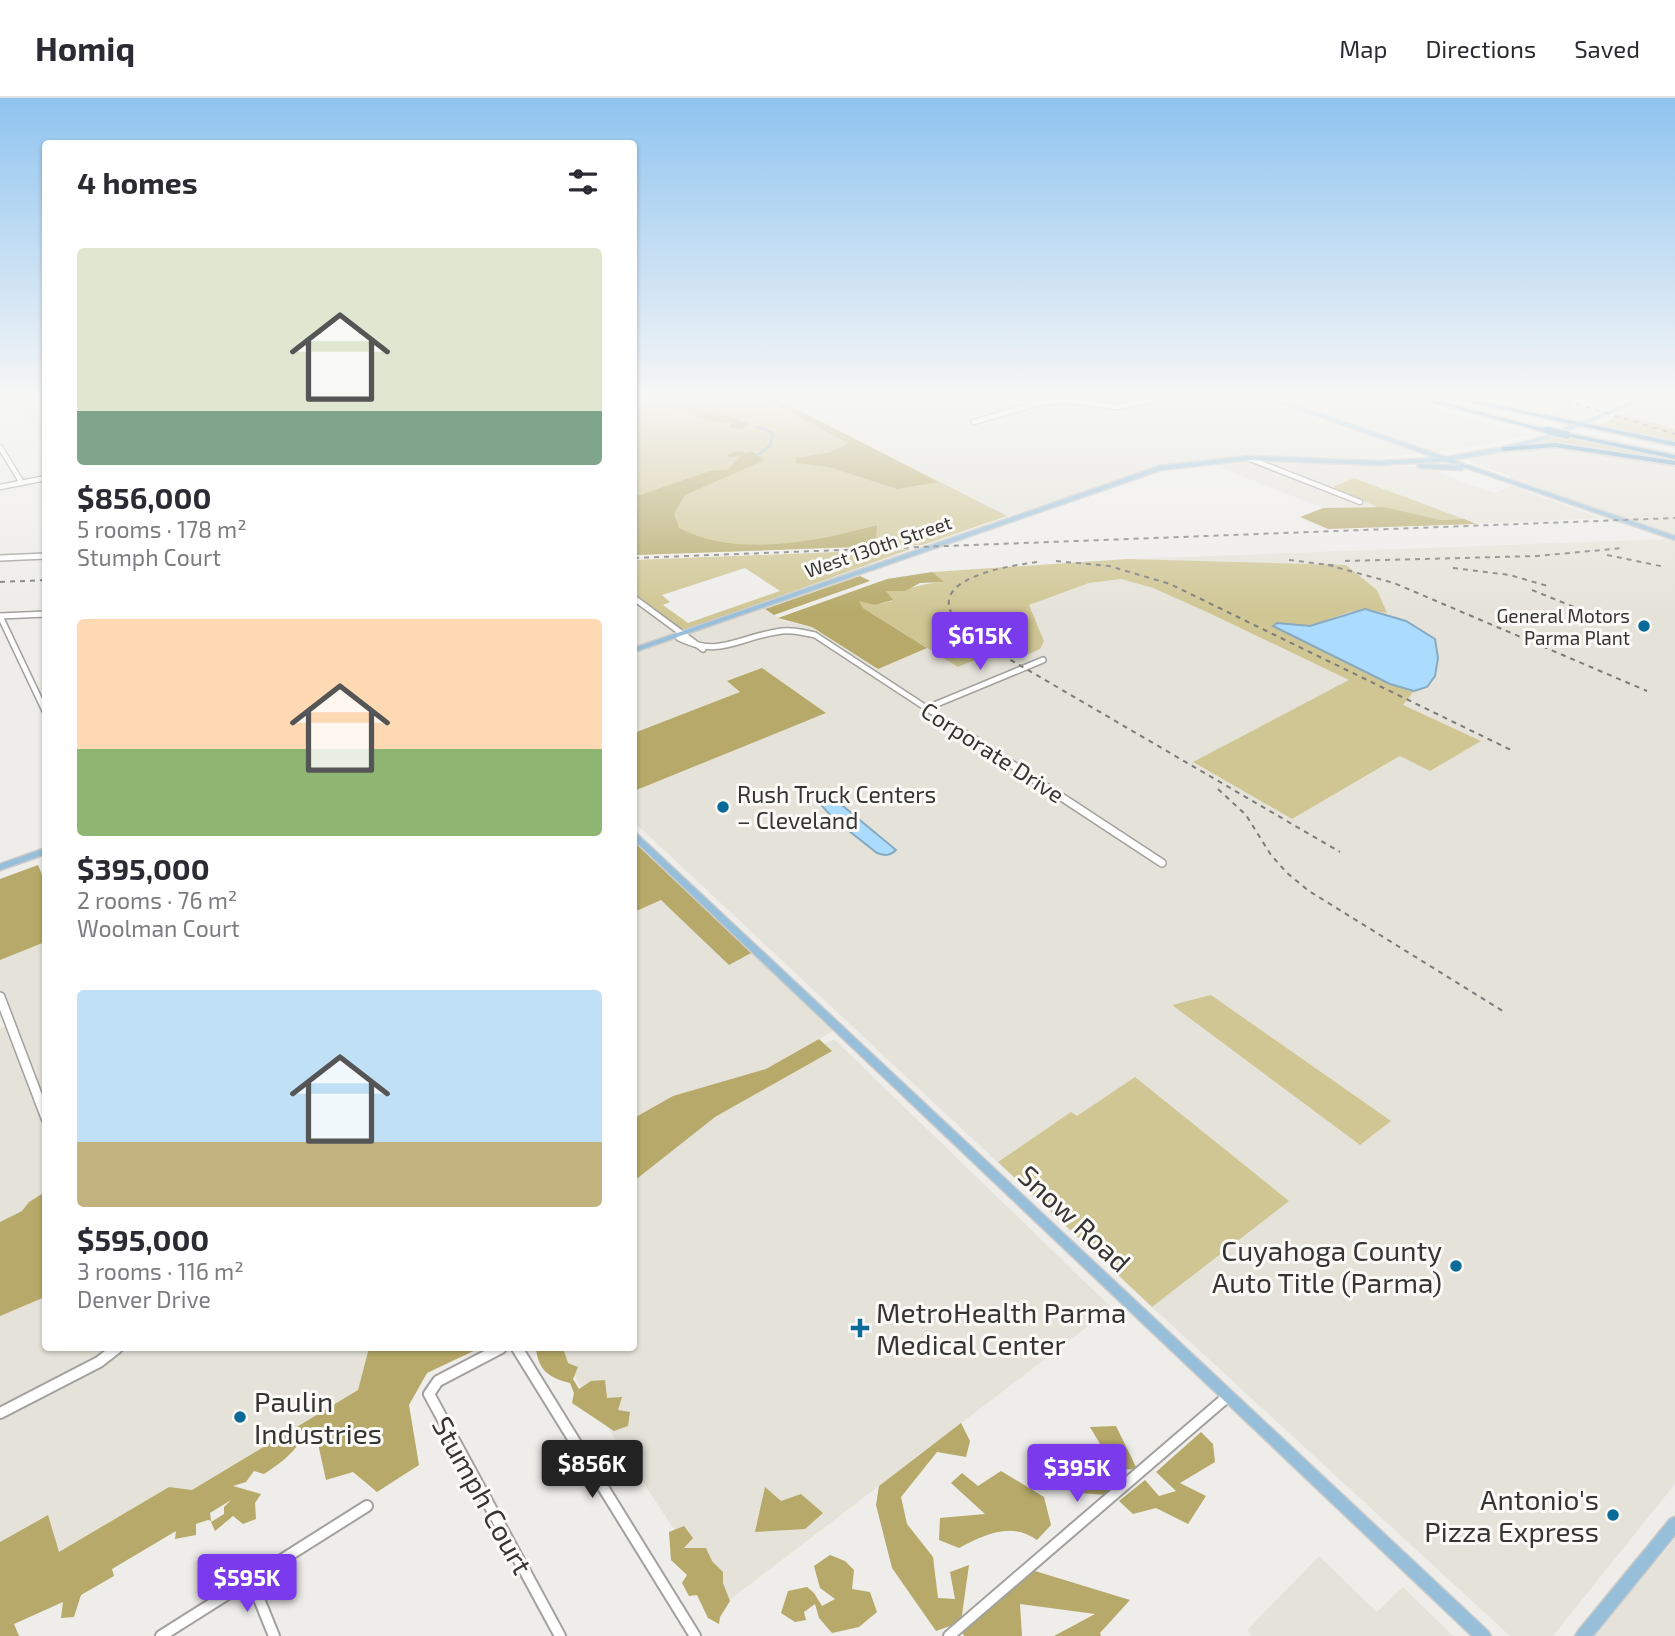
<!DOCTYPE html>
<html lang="en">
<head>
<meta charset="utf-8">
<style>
	:root { --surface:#fff; --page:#f2f2f3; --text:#2b2b33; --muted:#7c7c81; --line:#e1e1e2; --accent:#7c3aed }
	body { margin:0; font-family:"Exo 2",sans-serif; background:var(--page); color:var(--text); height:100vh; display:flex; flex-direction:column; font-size:26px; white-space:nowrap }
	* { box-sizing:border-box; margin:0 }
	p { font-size:23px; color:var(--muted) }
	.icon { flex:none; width:38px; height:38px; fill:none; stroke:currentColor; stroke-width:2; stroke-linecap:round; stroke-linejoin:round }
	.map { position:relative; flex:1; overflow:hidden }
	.drawer { position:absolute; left:42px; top:42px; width:595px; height:1211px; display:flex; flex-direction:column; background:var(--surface); border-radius:7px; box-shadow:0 2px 5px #0004 }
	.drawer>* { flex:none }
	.price { position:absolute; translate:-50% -60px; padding:0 16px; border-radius:7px; background:var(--accent); color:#fff; font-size:23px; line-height:46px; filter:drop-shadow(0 2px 4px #0008) }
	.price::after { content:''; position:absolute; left:50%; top:42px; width:21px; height:16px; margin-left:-10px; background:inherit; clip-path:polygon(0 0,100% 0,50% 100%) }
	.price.on { background:#222; color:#fff }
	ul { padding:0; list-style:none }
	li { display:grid; align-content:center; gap:14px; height:371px; padding:0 35px }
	li span { display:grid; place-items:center; height:217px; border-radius:7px; color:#555 }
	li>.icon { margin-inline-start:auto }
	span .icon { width:126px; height:126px; fill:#fffc; stroke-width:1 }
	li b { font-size:30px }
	h2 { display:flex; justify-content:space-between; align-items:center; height:84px; padding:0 35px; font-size:30px }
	header { display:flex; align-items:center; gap:42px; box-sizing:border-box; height:98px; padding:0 35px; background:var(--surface); border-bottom:2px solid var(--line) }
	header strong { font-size:33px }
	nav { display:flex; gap:38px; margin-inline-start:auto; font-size:24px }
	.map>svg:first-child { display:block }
	.built { fill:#e5e3d9; fill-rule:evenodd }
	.green { fill:#d0c694; fill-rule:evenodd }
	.forest { fill:#b6a969 }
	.water { fill:#abdcfd; stroke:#88aac1; stroke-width:2 }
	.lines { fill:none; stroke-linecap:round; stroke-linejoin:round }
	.stream { stroke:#88aac1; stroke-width:2 }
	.minor-far4-casing { stroke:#a2a19e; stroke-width:7 }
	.minor-far3-casing { stroke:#a2a19e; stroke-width:8 }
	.minor-far2-casing { stroke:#a2a19e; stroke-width:10 }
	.minor-far1-casing { stroke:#a2a19e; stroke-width:12 }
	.minor-casing { stroke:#a2a19e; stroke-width:14 }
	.major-casing { stroke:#cacaca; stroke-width:3 }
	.highway-casing { stroke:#cacaca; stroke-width:4 }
	.minor-far4 { stroke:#fff; stroke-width:4.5 }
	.minor-far3 { stroke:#fff; stroke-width:5 }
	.minor-far2 { stroke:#fff; stroke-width:7 }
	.minor-far1 { stroke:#fff; stroke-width:9 }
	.minor { stroke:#fff; stroke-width:10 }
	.major { fill:#97bfd9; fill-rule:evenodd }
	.highway { fill:#5295bf; fill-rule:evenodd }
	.rail { stroke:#7b7b79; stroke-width:2; stroke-dasharray:5 5; stroke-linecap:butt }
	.highway-bridge-casing { stroke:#cacaca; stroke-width:10; stroke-linecap:butt }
	.highway-bridge { stroke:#5295bf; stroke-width:7 }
	.poi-dot { fill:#0a6b99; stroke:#fbfaf7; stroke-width:2.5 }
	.labels { text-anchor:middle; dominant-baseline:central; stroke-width:6; stroke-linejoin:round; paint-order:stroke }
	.far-street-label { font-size:19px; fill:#353534; stroke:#fbfaf7 }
	.far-poi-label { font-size:19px; fill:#353534; stroke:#fbfaf7; text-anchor:end }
	.street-label { font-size:23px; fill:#353534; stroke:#fbfaf7 }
	.poi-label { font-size:23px; fill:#353534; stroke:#fbfaf7; text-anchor:start }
	.near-street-label { font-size:28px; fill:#353534; stroke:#fbfaf7 }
	.near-poi-label { font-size:28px; fill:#353534; stroke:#fbfaf7; text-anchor:end }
</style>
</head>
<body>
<header>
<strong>Homiq</strong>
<nav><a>Map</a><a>Directions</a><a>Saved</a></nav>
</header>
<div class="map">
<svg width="1675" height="1538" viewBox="0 0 1675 1538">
	<rect width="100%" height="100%" fill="#eeedea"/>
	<!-- built -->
	<g class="built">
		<polygon points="2,300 45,300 45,344 24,314 27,302 5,304"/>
		<polygon points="775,300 1020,300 1030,304 1060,300 1257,300 1418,355 1378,360 1241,360 1178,366 1007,418"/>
		<polygon points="1272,300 1394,300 1533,337 1434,355"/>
		<polygon points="1463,300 1551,300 1595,313 1571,321"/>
		<polygon points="1657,300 1675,300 1675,331 1622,316"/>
		<polygon points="1527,347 1675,368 1675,438 1508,381 1511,378 1475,366 1469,361"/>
		<polygon points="1242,363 1436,369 1442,373 1439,375 1495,395 1511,388 1600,420 1476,426 1354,380 1333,389 1377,409 1323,410 1211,366"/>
		<path d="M1667,441L1675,444V1386L1553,1538H1510L1152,1209L634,724V693L825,615L728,584L741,594L634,635V554L765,511L784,523L812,529L878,570L927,550L958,569L1006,549L1044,543L1029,507L1089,485L1121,481L1153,490L1209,515L1319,568L1127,461ZM1350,583L1401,658L1292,721L1194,665ZM1211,897L1390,1023L1173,908Z"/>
		<polygon points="634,501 677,536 634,550"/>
		<polygon points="634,744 833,933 766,971 673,998 634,1020"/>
		<polygon points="45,844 45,1102 0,1124 0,931 5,928 0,914 0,862"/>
		<polygon points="834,941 1112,1210 723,1507 556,1250 634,1250 634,1052"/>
		<polygon points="45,1191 46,1250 369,1250 358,1292 192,1392 169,1389 59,1455 47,1417 0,1444 0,1214"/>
		<polygon points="1675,1441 1675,1538 1593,1538"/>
		<polygon points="1319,1458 1377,1514 1403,1489 1453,1538 1252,1538 1247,1532"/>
	</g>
	<!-- green -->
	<g class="green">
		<polygon points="634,300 775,300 1007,418 923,447 634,457"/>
		<polygon points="1622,316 1675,331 1675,345 1598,328"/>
		<polygon points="1561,338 1675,361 1675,365 1534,347"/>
		<polygon points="1354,380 1464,421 1441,422 1377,409 1332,389"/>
		<path d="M911,451L683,533L634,495V462ZM745,470L780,493L688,525L663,507L670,504L662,497Z"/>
		<path d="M1127,461L1346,467L1377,492L1387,515C1349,507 1345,518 1312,527C1301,530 1287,526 1273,528L1390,586L1414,593L1403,607L1481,643L1430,673L1400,658L1292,721L1193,664L1349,582L1209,515L1153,490L1121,481L1089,485L1029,507L1044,543L1040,551L1022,559L1006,549L958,569L863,510L858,502L875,507L892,503L886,493C906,493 922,485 943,484L932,474Z"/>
		<polygon points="1211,897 1391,1023 1360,1047 1172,907"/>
		<polygon points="1135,979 1289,1103 1152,1209 998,1064 1071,1014 1077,1018"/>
	</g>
	<!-- forest -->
	<g class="forest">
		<path d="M650,300H670L750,326L741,331L730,330V325C709,324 687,315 667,308L670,305Z"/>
		<polygon points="763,300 775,300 938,384 897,391 829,369 796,365 796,360 831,354 848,345"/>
		<path d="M743,353L745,356L751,353L765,362L685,397L674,416L679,430C736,460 817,444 877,427L875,448L634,457V399L710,373L727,372L741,358L727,359L730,355Z"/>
		<polygon points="1383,409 1441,422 1464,421 1476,426 1328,431 1300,419 1323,410"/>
		<polygon points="932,474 944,484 920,485 905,493 886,493 893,502 875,507 859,503 863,510 927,550 878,571 812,529 778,520 887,481"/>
		<polygon points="860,478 870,483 774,517 765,511"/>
		<polygon points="762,570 826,615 634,693 634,635 740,594 727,583"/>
		<polygon points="634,744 751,855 729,867 661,802 634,814"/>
		<polygon points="38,767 45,784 45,844 0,862 0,781"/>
		<polygon points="819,941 832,953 715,1019 634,1083 634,1020 673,998 766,971"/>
		<polygon points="45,1094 45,1199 0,1218 0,1124 22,1113 29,1104"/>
		<path d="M369,1250H480L427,1275L409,1307L419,1367L377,1394L353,1374L326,1382L317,1341L303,1332L295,1337L301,1342C293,1356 278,1367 264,1376L254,1373L246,1384L233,1388L261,1396L255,1405L256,1421L243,1426L233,1418L215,1433L211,1424L224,1416V1409L231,1402L210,1415L211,1423L208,1422L196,1426V1437L175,1441L176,1433L112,1471L114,1478L81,1497L74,1519L61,1520L63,1504L14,1526L19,1538H0V1444L48,1417L59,1454L169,1389L192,1392L358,1292Z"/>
		<path d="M536,1250H563L568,1265L578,1269L573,1281L579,1291L591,1283L605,1282L607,1300L622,1299L618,1312L630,1314L628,1328L614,1333L572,1305L574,1295L570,1285C549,1280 538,1272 536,1250Z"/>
		<polygon points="961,1325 970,1343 966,1359 937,1354 901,1399 907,1426 933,1459 938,1500 955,1501 950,1474 969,1467 961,1524 936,1533 892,1470 876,1407 879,1388"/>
		<polygon points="1116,1328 1137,1371 1112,1372 1108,1397 1078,1395 1073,1378 1109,1361 1090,1329"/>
		<polygon points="1201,1334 1213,1346 1215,1364 1180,1385 1206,1398 1188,1426 1156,1410 1133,1416 1119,1403 1145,1382 1159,1398 1176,1393 1156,1374"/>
		<path d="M1001,1373L1044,1399L1051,1427L1037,1442C1011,1423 984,1437 959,1450L939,1442L940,1420L985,1416L951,1385L962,1375L978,1388Z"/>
		<polygon points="765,1389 781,1403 801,1396 823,1415 805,1431 755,1434"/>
		<polygon points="684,1428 693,1440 684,1450 706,1450 712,1463 723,1474 723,1485 730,1503 720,1519 719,1526 708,1520 697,1497 689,1498 682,1485 687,1477 671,1462 669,1434"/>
		<polygon points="830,1457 845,1463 854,1472 852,1491 870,1494 877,1514 859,1529 832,1535 819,1520 815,1506 804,1514 806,1522 795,1524 781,1515 788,1493 807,1489 814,1495 822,1508 835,1501 820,1490 814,1468"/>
		<polygon points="1035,1473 1130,1502 1100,1535 1101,1538 1054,1538 1095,1516 1020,1506 1022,1538 964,1538 962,1534"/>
	</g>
	<!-- water -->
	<g class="water">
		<polygon points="1365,511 1406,523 1435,541 1438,560 1435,578 1427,589 1414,593 1390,586 1273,528 1277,525 1310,528"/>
		<path d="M826,698L832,699L896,752C890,758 885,758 877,755L834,721L821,707L822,700Z"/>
	</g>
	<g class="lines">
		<!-- stream -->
		<polyline class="stream" points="757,329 773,335 770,348 757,357"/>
		<defs>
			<g id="minor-far4">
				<polyline points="974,324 1042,304 1070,303 1118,309 1160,300"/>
				<polyline points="0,349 22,385"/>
				<polyline points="1248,360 1360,404"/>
				<polyline points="0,389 46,380"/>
			</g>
			<g id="minor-far3">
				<polyline points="0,460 46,458"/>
				<polyline points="634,500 703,551"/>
				<polyline points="0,518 46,615"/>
				<polyline points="0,518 46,516"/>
				<path d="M680,536L679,540C719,560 737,540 776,534C790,531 802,534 815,537L972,640"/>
				<polyline points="927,610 1043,562"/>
			</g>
			<polyline id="minor-far2" points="970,639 1162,765"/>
			<polyline id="minor-far1" points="0,899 46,1020"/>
			<g id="minor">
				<polyline points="501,1250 438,1283 429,1296 560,1538"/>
				<polyline points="517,1250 695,1538"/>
				<polyline points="0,1315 99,1264 117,1250"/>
				<polyline points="251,1481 274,1538"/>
				<polyline points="161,1538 367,1408"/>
				<polyline points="949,1538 1227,1299"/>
			</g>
			<g id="major">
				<polygon points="1266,300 1273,300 1446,359 1504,349 1543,339 1641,300 1647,300 1547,341 1504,353 1452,362 1675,438 1675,442 1464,369 1462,372 1420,370 1417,368 1420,366 1461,368 1445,363 1378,367 1248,362 1161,372 634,554 634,550 1160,368 1248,358 1378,363 1437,360"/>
				<polygon points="634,735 637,736 1488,1533 1491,1538 1472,1538 634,742"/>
				<polygon points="46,750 46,756 0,772 0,766"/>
				<polygon points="1675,1419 1675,1437 1593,1538 1575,1538 1578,1533 1670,1421"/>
			</g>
			<g id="highway">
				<polygon points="1416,300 1426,300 1549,332 1546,334"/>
				<polygon points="1451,300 1462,300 1675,344 1675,348"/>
				<polygon points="1567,335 1675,357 1675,361 1565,338 1564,337"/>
				<polygon points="1555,345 1675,363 1675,367 1555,349 1504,353 1501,351 1504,349"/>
			</g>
		</defs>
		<!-- minor-far4 casing -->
		<use href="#minor-far4" class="minor-far4-casing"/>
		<!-- minor-far3 casing -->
		<use href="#minor-far3" class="minor-far3-casing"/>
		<!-- minor-far2 casing -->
		<use href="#minor-far2" class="minor-far2-casing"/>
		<!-- minor-far1 casing -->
		<use href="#minor-far1" class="minor-far1-casing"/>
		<!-- minor casing -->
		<use href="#minor" class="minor-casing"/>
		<!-- major casing -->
		<use href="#major" class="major-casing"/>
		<!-- highway casing -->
		<use href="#highway" class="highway-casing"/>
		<!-- minor-far4 -->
		<use href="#minor-far4" class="minor-far4"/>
		<!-- minor-far3 -->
		<use href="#minor-far3" class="minor-far3"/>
		<!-- minor-far2 -->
		<use href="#minor-far2" class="minor-far2"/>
		<!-- minor-far1 -->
		<use href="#minor-far1" class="minor-far1"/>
		<!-- minor -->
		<use href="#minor" class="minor"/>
		<!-- major -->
		<use href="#major" class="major"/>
		<!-- highway -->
		<use href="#highway" class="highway"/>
		<!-- rail -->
		<g class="rail">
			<polyline points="1557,300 1675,336"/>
			<polyline points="1607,457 1665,469"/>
			<polyline points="634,460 1675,420"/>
			<polyline points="1289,462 1338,468"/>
			<polyline points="1056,463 1109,468 1170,486 1511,652"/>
			<polyline points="1345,463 1537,458 1623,450"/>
			<path d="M1037,464C1016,467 938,477 950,512C956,527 973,538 985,547L1340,754"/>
			<polyline points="1328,467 1394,485 1647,593"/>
			<polyline points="1453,470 1510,477 1551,489"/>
			<polyline points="0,484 46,482"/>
			<polyline points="1532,492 1584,513"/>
			<polyline points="1218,691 1246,717 1271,757 1287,775 1309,793 1506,915"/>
		</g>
		<defs>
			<polyline id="highway-bridge" points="1546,332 1567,337"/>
		</defs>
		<!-- highway-bridge casing -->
		<use href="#highway-bridge" class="highway-bridge-casing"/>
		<!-- highway-bridge -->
		<use href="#highway-bridge" class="highway-bridge"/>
	</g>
	<!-- sky -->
	<linearGradient id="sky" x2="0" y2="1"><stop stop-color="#8fc4f0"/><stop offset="0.58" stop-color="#f7f7f6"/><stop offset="1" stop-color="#f7f7f6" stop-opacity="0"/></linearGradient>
	<rect width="1675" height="515" fill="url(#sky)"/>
	<!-- markers -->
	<g class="poi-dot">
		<circle cx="1644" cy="528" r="7"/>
		<circle cx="723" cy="709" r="7"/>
		<circle cx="1456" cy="1168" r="7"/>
		<path d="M856.5 1219.5h7v7h7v7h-7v7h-7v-7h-7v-7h7z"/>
		<circle cx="240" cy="1319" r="7"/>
		<circle cx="1613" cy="1417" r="7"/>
	</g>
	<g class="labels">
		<!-- far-street labels -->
		<g class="far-street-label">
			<text transform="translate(878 448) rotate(-19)">West 130th Street</text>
		</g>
		<!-- far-poi labels -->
		<g class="far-poi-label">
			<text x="1630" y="517">General Motors<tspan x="1630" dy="22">Parma Plant</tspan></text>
		</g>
		<!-- street labels -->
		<g class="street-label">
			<text transform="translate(993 654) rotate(33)">Corporate Drive</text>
		</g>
		<!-- poi labels -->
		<g class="poi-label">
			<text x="737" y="696">Rush Truck Centers<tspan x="737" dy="26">– Cleveland</tspan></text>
		</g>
		<!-- near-street labels -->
		<g class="near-street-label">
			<text transform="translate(1075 1120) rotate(43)">Snow Road</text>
			<text transform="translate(483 1397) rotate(61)">Stumph Court</text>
		</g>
		<!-- near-poi labels -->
		<g class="near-poi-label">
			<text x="1442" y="1152">Cuyahoga County<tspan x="1442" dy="32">Auto Title (Parma)</tspan></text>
			<text x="876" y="1214" text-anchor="start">MetroHealth Parma<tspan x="876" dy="32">Medical Center</tspan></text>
			<text x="254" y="1303" text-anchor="start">Paulin<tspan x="254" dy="32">Industries</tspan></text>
			<text x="1599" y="1401">Antonio's<tspan x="1599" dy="32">Pizza Express</tspan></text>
		</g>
	</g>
</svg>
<b class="price" style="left:980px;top:574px">$615K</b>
<b class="price on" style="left:592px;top:1402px">$856K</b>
<b class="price" style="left:1077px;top:1406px">$395K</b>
<b class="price" style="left:247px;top:1516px">$595K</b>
<section class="drawer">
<h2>4 homes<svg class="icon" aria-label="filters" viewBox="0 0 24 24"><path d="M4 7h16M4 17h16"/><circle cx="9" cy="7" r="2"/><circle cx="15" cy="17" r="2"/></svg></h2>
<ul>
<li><span style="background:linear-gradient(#dfe7d0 75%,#7fa58c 0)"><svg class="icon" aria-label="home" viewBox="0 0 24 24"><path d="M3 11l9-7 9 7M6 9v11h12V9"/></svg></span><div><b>$856,000</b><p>5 rooms · 178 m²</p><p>Stumph Court</p></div></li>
<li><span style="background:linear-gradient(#ffd9b3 60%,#8fb573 0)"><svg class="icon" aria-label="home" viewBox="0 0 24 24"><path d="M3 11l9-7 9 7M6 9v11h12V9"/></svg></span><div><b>$395,000</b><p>2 rooms · 76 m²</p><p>Woolman Court</p></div></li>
<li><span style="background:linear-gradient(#bfe0f5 70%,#c2b280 0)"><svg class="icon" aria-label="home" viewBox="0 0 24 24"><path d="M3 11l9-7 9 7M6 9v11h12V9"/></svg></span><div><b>$595,000</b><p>3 rooms · 116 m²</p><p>Denver Drive</p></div></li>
</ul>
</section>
</div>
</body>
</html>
